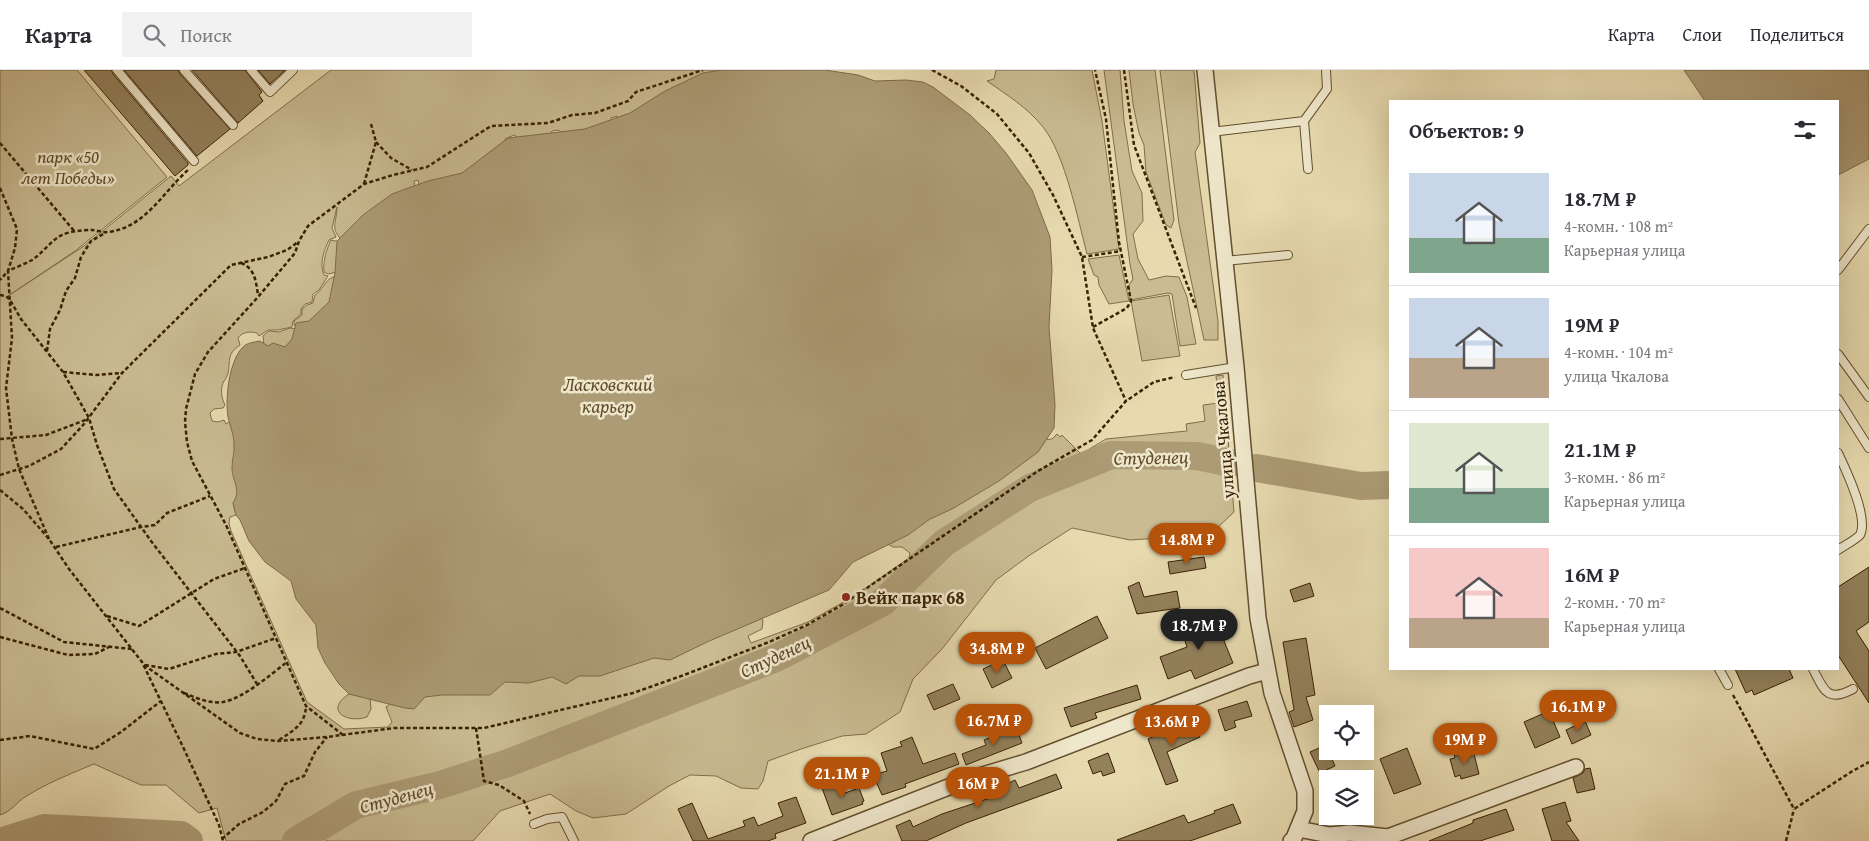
<!DOCTYPE html>
<html lang="ru">
<head>
<meta charset="utf-8">
<style>
	:root { --surface:#fff; --page:#f2f2f3; --text:#2b2b33; --muted:#7c7c81; --line:#e1e1e2; --accent:#b45309 }
	body { margin:0; font-family:"Gentium Book Plus",serif; background:var(--page); color:var(--text); height:100vh; display:flex; flex-direction:column; font-size:19px; white-space:nowrap }
	* { box-sizing:border-box; margin:0 }
	p { font-size:16px; color:var(--muted) }
	.icon { flex:none; width:28px; height:28px; fill:none; stroke:currentColor; stroke-width:2; stroke-linecap:round; stroke-linejoin:round }
	.map { position:relative; flex:1; overflow:hidden }
	.details { position:absolute; left:1389px; top:30px; width:450px; height:570px; display:flex; flex-direction:column; background:var(--surface); border-radius:0px; box-shadow:0 5px 20px #0002 }
	.details>* { flex:none }
	.tools { position:absolute; left:1319px; top:635px; display:grid; gap:10px }
	.tools a { display:grid; place-items:center; width:55px; height:55px; border-radius:0px; background:var(--surface); box-shadow:0 5px 20px #0002; font-size:25px }
	.price { position:absolute; translate:-50% -42px; padding:0 11px; border-radius:18px; background:var(--accent); color:#fff; font-size:16px; line-height:32px; filter:drop-shadow(0 1px 2px #0008) }
	.price::after { content:''; position:absolute; left:50%; top:30px; width:15px; height:11px; margin-left:-8px; background:inherit; clip-path:polygon(0 0,100% 0,50% 100%) }
	.price.on { background:#222; color:#fff }
	ul { padding:0; list-style:none }
	li { display:flex; align-items:center; gap:15px; height:125px; padding:0 20px }
	li+li { border-top:1px solid var(--line) }
	li span { display:grid; place-items:center; flex:none; width:140px; height:100px; border-radius:0px; color:#555 }
	li>.icon { margin-inline-start:auto }
	span .icon { width:60px; height:60px; fill:#fffc; stroke-width:1 }
	li b { font-size:21px }
	h2 { display:flex; justify-content:space-between; align-items:center; height:60px; padding:0 20px; font-size:21px }
	header { display:flex; align-items:center; gap:30px; box-sizing:border-box; height:70px; padding:0 25px; background:var(--surface); border-bottom:1px solid var(--line) }
	header strong { font-size:24px }
	nav { display:flex; gap:28px; margin-inline-start:auto; font-size:18px }
	.search { width:350px; height:45px; background:var(--page); display:flex; align-items:center; gap:12px; box-sizing:border-box; padding:0 18px; border-radius:0px; color:var(--muted); font-size:19px }
	.map>svg:first-child { display:block }
	.green { fill:#c9bb92; stroke:#816e4a }
	.water { fill:#ac9b75; stroke:#7e6a47 }
	.lines { fill:none; stroke-linecap:round; stroke-linejoin:round }
	.river { stroke:#ac9b75; stroke-width:28 }
	.building { fill:#93815c; stroke:#392103 }
	.lane-casing { stroke:#644f2e; stroke-width:10 }
	.street-casing { stroke:#644f2e; stroke-width:18 }
	.path { stroke:#392103; stroke-width:2.5; stroke-dasharray:4 2.5; stroke-linecap:butt }
	.lane { stroke:#efe7cb; stroke-width:8 }
	.street { stroke:#efe7cb; stroke-width:15 }
	.poi-dot { fill:#8f2418; stroke:#efe7cb; stroke-width:2 }
	.labels { text-anchor:middle; dominant-baseline:central; stroke-width:5; stroke-linejoin:round; paint-order:stroke }
	.park-label { font-size:18px; font-style:italic; fill:#5d4827; stroke:#efe7cb }
	.street-label { font-size:18px; fill:#392103; stroke:#efe7cb }
	.poi-label { font-size:18px; font-weight:bold; fill:#392103; stroke:#efe7cb; text-anchor:start }
	.water-label { font-size:19px; font-style:italic; fill:#614c2b; stroke:#efe7cb }
</style>
</head>
<body>
<header>
<strong>Карта</strong>
<div class="search"><svg class="icon" aria-label="search" viewBox="0 0 24 24"><circle cx="10" cy="10" r="6"/><path d="M15 15l6 6"/></svg>Поиск</div>
<nav><a>Карта</a><a>Слои</a><a>Поделиться</a></nav>
</header>
<div class="map">
<svg width="1869" height="771" viewBox="0 0 1869 771">
	<rect width="100%" height="100%" fill="#e7daaf"/>
	<filter id="stains"><feTurbulence type="fractalNoise" baseFrequency=".004" numOctaves="4"/><feColorMatrix values="0 0 0 0 .2 0 0 0 0 .09 0 0 0 0 .02 0 0 0 .5 -.17"/></filter>
	<radialGradient id="worn" r=".72"><stop offset=".6" stop-color="#630" stop-opacity="0"/><stop offset="1" stop-color="#630" stop-opacity=".3"/></radialGradient>
	<!-- green -->
	<g class="green">
		<path d="M0,0H77L167,107L75,181L8,226L84,176L171,106L179,116L331,0H750L620,58L617,46L611,48L613,57L564,64L558,60L552,61L547,67L520,69L514,65L505,69L507,72L505,93L420,119L418,110L414,111L415,119L346,175C329,157 336,158 337,137L332,158L336,167L329,170C324,181 319,193 324,205L328,206L319,220L313,224L312,232L305,234L301,239V244L293,251L292,257L278,260H268L259,266L257,263C250,261 242,262 238,268L240,275C226,285 231,289 228,303C228,305 225,310 224,311C220,318 221,327 225,335L223,338L214,339L210,343L212,351L218,352L224,350L226,354L232,350L251,413L233,433L236,445L230,447L229,453L231,461L307,632L344,659L388,657L392,652L386,637L391,633L487,614L757,539L763,551L762,559L748,566L751,573L808,552L856,525L909,488L910,483L902,477H893L881,470L1041,370L1052,369L1057,364L1060,367L1062,365L1081,384L1106,369L1187,361L1186,354L1205,351L1203,335L1219,333L1216,306L1223,305L1234,442L1214,461L1193,468H1160L1130,470L1072,458L1030,485L996,510L942,579L913,609L900,642L866,664L842,666L801,679L768,691L763,711L758,719L741,718L716,706L690,705L669,716L626,744L593,748L576,741L550,724L500,741L473,771H328L318,767L312,771H226L217,738L199,743L166,715H141L94,694C70,704 47,713 25,727C16,733 11,742 0,745Z"/>
		<path d="M996,0H1092L1102,51L1119,179L1087,184C1078,150 1065,84 1043,57C1028,38 1007,25 987,11L994,9Z"/>
		<polygon points="1104,0 1120,0 1124,51 1132,101 1142,123 1143,151 1133,164 1138,189 1149,210 1166,206 1179,207 1187,227 1196,274 1180,276 1172,224 1168,223 1130,230 1129,215 1133,209 1130,194"/>
		<polygon points="1129,0 1155,0 1174,150 1171,158 1166,155 1146,102 1144,75 1139,63 1133,34"/>
		<polygon points="1160,0 1194,0 1200,73 1195,82 1218,251 1218,270 1204,270 1179,154"/>
		<path d="M331,170L340,172L342,201L328,204L324,202C323,190 326,181 331,170Z"/>
		<polygon points="1119,185 1129,231 1109,234 1099,215 1098,207 1094,205 1088,189"/>
		<path d="M333,207H339L337,224L306,259L294,255V251L302,245V239L307,235L313,233L315,225C323,220 324,211 333,207Z"/>
		<polygon points="1169,225 1180,286 1142,291 1131,231"/>
		<polygon points="290,258 298,259 301,262 282,283 264,275 263,266 269,261 279,262"/>
		<path d="M349,624L370,628L371,639L367,647C346,654 324,640 349,624Z"/>
	</g>
	<!-- water -->
	<g class="water">
		<path d="M722,0H825L858,5L875,11L906,10L923,12L933,17L970,45L989,63L1006,83L1032,120L1050,167L1052,200L1049,257L1055,335L1054,358L1038,382L999,411L952,439L930,449L908,465L853,492L829,520L707,572L670,590L654,588L600,606H579L566,614L552,607L529,613L505,612L490,625H442L425,627L414,639L405,638L349,624L339,614L325,593L318,578L316,555L296,529L291,511L265,492L249,471L240,450L236,445L233,433C242,419 232,412 232,397C232,389 235,382 234,374C234,365 230,356 228,347C225,328 229,291 243,277C246,273 255,272 260,271L268,276L273,273L285,277L292,269L296,253L309,251L329,232L335,203L337,171L363,145L392,124L428,111L462,103L508,68L585,59L630,43L665,21L703,3Z"/>
		<polygon points="1684,0 1869,0 1869,89 1838,105 1838,31 1705,31"/>
	</g>
	<g class="lines">
		<!-- river -->
		<g class="river">
			<polyline points="1256,398 1361,416 1390,415"/>
			<polyline points="3,771 44,758 181,765 189,771"/>
			<polyline points="296,771 356,735 440,715 508,693 776,588 883,532 944,473 1030,418 1111,385 1197,386 1231,393"/>
		</g>
	</g>
	<!-- building -->
	<g class="building">
		<polygon points="84,0 111,0 113,4 188,93 188,95 175,106"/>
		<polygon points="124,0 178,0 180,4 230,59 197,86"/>
		<polygon points="192,0 245,0 262,22 259,25 263,31 238,53"/>
		<polygon points="258,0 285,0 270,14"/>
		<polygon points="1204,487 1206,498 1170,504 1168,492"/>
		<polygon points="1869,497 1869,552 1856,561 1869,581 1869,633 1838,585 1838,517"/>
		<polygon points="1139,512 1144,527 1177,521 1180,538 1137,544 1128,517"/>
		<polygon points="1310,513 1314,526 1294,532 1290,520"/>
		<polygon points="1214,545 1220,567 1222,566 1233,593 1195,609 1191,600 1168,609 1160,587 1187,577 1182,562 1188,560 1186,553"/>
		<polygon points="1097,546 1108,568 1046,599 1035,578"/>
		<polygon points="1306,568 1315,625 1306,627 1313,650 1294,657 1289,642 1294,640 1283,572"/>
		<polygon points="1003,590 1012,608 992,618 983,599"/>
		<polygon points="1735,599 1789,599 1793,608 1754,625 1752,620 1746,623"/>
		<polygon points="953,614 960,629 934,640 927,625"/>
		<polygon points="1137,615 1141,629 1095,643 1097,648 1071,657 1064,638"/>
		<polygon points="1247,631 1252,646 1234,651 1236,657 1225,661 1218,640"/>
		<polygon points="1549,641 1560,667 1535,678 1524,652"/>
		<polygon points="1192,649 1200,667 1167,682 1178,711 1166,715 1148,669"/>
		<polygon points="1585,651 1591,665 1572,674 1566,660"/>
		<polygon points="1016,657 1022,673 966,695 962,684 986,675 984,670"/>
		<polygon points="912,667 923,694 955,683 959,694 905,714 906,717 882,725 873,705 887,701 881,683 902,676 900,672"/>
		<polygon points="1326,675 1335,696 1320,703 1310,682"/>
		<polygon points="1407,678 1421,714 1394,724 1380,689"/>
		<polygon points="1473,680 1479,704 1461,709 1460,705 1455,707 1450,689 1455,688 1454,684"/>
		<polygon points="1108,683 1115,702 1103,706 1101,701 1093,704 1088,691"/>
		<polygon points="1590,698 1595,719 1577,723 1573,708 1583,703 1585,699"/>
		<polygon points="1056,704 1062,718 966,753 926,771 902,771 896,756 910,750 913,757 942,744 993,727 991,722 1015,710 1019,718"/>
		<polygon points="837,712 842,724 859,718 864,731 862,732 863,734 832,745 822,718"/>
		<polygon points="796,727 806,753 775,764 776,768 768,771 693,771 678,739 692,733 708,769 745,756 743,751 754,747 758,756 783,746 778,733"/>
		<polygon points="1565,732 1571,751 1566,752 1579,771 1552,771 1542,739"/>
		<polygon points="1233,734 1241,753 1190,771 1118,771 1117,770 1184,745 1188,753 1215,743 1214,741"/>
		<polygon points="1506,739 1514,760 1480,771 1429,771 1473,753 1473,750"/>
	</g>
	<g class="lines">
		<defs>
			<g id="lane">
				<polyline points="117,0 194,91"/>
				<polyline points="184,0 233,55"/>
				<polyline points="251,0 270,22 293,0"/>
				<polyline points="1304,51 1308,99"/>
				<polyline points="1211,62 1304,51 1327,19 1326,0"/>
				<polyline points="1224,191 1288,185"/>
				<polyline points="1838,200 1869,159"/>
				<polyline points="1838,284 1869,327"/>
				<polyline points="1186,305 1236,297"/>
				<polyline points="1838,329 1869,378"/>
				<path d="M1838,383C1846,400 1869,448 1860,465C1854,471 1845,475 1838,480"/>
				<polyline points="1719,599 1728,615"/>
				<path d="M1813,599C1824,620 1827,633 1853,619"/>
				<polyline points="534,754 547,749 562,747 574,771"/>
			</g>
			<g id="street">
				<polyline points="1205,0 1236,297 1258,548 1272,623 1305,721 1305,741 1294,768 1291,771"/>
				<polyline points="1298,759 1330,765 1350,763 1388,767 1576,697"/>
				<polyline points="811,771 969,709 1026,692 1249,606 1267,601"/>
			</g>
		</defs>
		<!-- lane casing -->
		<use href="#lane" class="lane-casing"/>
		<!-- street casing -->
		<use href="#street" class="street-casing"/>
		<!-- path -->
		<g class="path">
			<polyline points="932,0 961,16 997,44 1029,83 1053,125 1082,187 1093,258 1126,331"/>
			<polyline points="1124,0 1134,75 1196,238"/>
			<polyline points="376,72 391,88 412,100"/>
			<polyline points="0,73 75,162"/>
			<polyline points="364,114 376,72 371,54"/>
			<polyline points="0,118 17,159 15,178 8,201 0,210"/>
			<polyline points="1082,187 1121,181"/>
			<path d="M241,193C255,198 256,212 258,225"/>
			<polyline points="0,225 6,226 10,230 21,249 63,302 89,348 97,375 114,419 151,471 240,586 257,614"/>
			<polyline points="1093,257 1127,238 1131,231 1119,172 1106,49 1095,0"/>
			<polyline points="47,281 50,259 60,240 66,221 75,208 81,187 91,171 105,163"/>
			<polyline points="63,302 96,305 121,303"/>
			<polyline points="0,369 46,365 88,349"/>
			<polyline points="0,405 29,396 61,379 84,354 122,303 231,195 268,187 287,180 298,172"/>
			<polyline points="0,420 23,439 49,469 69,499 142,592 184,679 219,755 223,771"/>
			<path d="M49,469L19,399L12,369L6,318L12,268L8,201C16,197 25,194 32,190C43,183 50,171 62,165C70,161 84,160 92,160C97,160 103,163 108,162C145,158 163,122 188,100"/>
			<polyline points="56,477 141,457 155,455 167,443 210,426"/>
			<polyline points="0,538 64,572 132,579"/>
			<polyline points="107,546 139,556 214,509 245,498"/>
			<polyline points="0,567 68,585 95,584 109,577"/>
			<polyline points="144,595 240,663 257,669 278,671 327,667 394,658 484,658 633,623 684,605 769,572 807,555 842,535 1038,401 1092,370 1126,331 1154,312 1175,307"/>
			<polyline points="145,595 169,599 216,584 236,582 276,568"/>
			<path d="M184,623C196,628 210,634 223,632C244,628 270,605 287,592"/>
			<polyline points="1733,625 1794,739 1851,702 1869,692"/>
			<polyline points="476,658 484,711 499,715 524,731 530,744"/>
			<polyline points="343,665 306,636 226,455 192,391 187,372 185,352 186,339 195,304 208,282 258,227 295,183 299,171 308,156 364,114 393,105 427,97 491,56 548,53 572,45 595,43 628,31 636,22 703,0"/>
			<polyline points="0,670 30,666 94,679 121,662 161,631"/>
			<path d="M279,670C294,660 305,655 306,636"/>
			<polyline points="222,769 239,754 263,742 276,731 285,714 304,706 315,682 327,667"/>
			<polyline points="1786,771 1794,739"/>
		</g>
		<!-- lane -->
		<use href="#lane" class="lane"/>
		<!-- street -->
		<use href="#street" class="street"/>
	</g>
	<!-- markers -->
	<circle class="poi-dot" cx="846" cy="527" r="5"/>
	<g class="labels">
		<!-- park labels -->
		<g class="park-label">
			<text x="68" y="86">парк «50<tspan x="68" dy="21">лет Победы»</tspan></text>
		</g>
		<!-- street labels -->
		<g class="street-label">
			<text transform="translate(1223 370) rotate(-95)">улица Чкалова</text>
		</g>
		<!-- poi labels -->
		<g class="poi-label">
			<text x="856" y="527">Вейк парк 68</text>
		</g>
		<!-- water labels -->
		<g class="water-label">
			<text x="608" y="314">Ласковский<tspan x="608" dy="22">карьер</tspan></text>
			<text transform="translate(1151 387) rotate(-1)">Студенец</text>
			<text transform="translate(775 586) rotate(-25)">Студенец</text>
			<text transform="translate(396 727) rotate(-15)">Студенец</text>
		</g>
	</g>
	<rect width="100%" height="100%" filter="url(#stains)"/>
	<rect width="100%" height="100%" fill="url(#worn)"/>
</svg>
<div class="tools">
<a><svg class="icon" aria-label="locate" viewBox="0 0 24 24"><circle cx="12" cy="12" r="6"/><path d="M12 2v4M12 18v4M2 12h4M18 12h4"/></svg></a>
<a><svg class="icon" aria-label="layers" viewBox="0 0 24 24"><path d="M12 4l9 5-9 5-9-5zM3 14l9 5 9-5"/></svg></a>
</div>
<b class="price" style="left:1187px;top:495px">14.8M ₽</b>
<b class="price on" style="left:1199px;top:581px">18.7M ₽</b>
<b class="price" style="left:997px;top:604px">34.8M ₽</b>
<b class="price" style="left:1578px;top:662px">16.1M ₽</b>
<b class="price" style="left:994px;top:676px">16.7M ₽</b>
<b class="price" style="left:1172px;top:677px">13.6M ₽</b>
<b class="price" style="left:1465px;top:695px">19M ₽</b>
<b class="price" style="left:842px;top:729px">21.1M ₽</b>
<b class="price" style="left:978px;top:739px">16M ₽</b>
<section class="details">
<h2>Объектов: 9<svg class="icon" aria-label="filters" viewBox="0 0 24 24"><path d="M4 7h16M4 17h16"/><circle cx="9" cy="7" r="2"/><circle cx="15" cy="17" r="2"/></svg></h2>
<ul>
<li><span style="background:linear-gradient(#c9d6e8 65%,#7fa58c 0)"><svg class="icon" aria-label="home" viewBox="0 0 24 24"><path d="M3 11l9-7 9 7M6 9v11h12V9"/></svg></span><div><b>18.7M ₽</b><p>4-комн. · 108 m²</p><p>Карьерная улица</p></div></li>
<li><span style="background:linear-gradient(#c9d6e8 60%,#b9a48a 0)"><svg class="icon" aria-label="home" viewBox="0 0 24 24"><path d="M3 11l9-7 9 7M6 9v11h12V9"/></svg></span><div><b>19M ₽</b><p>4-комн. · 104 m²</p><p>улица Чкалова</p></div></li>
<li><span style="background:linear-gradient(#dfe7d0 65%,#7fa58c 0)"><svg class="icon" aria-label="home" viewBox="0 0 24 24"><path d="M3 11l9-7 9 7M6 9v11h12V9"/></svg></span><div><b>21.1M ₽</b><p>3-комн. · 86 m²</p><p>Карьерная улица</p></div></li>
<li><span style="background:linear-gradient(#f6c9c9 70%,#b9a48a 0)"><svg class="icon" aria-label="home" viewBox="0 0 24 24"><path d="M3 11l9-7 9 7M6 9v11h12V9"/></svg></span><div><b>16M ₽</b><p>2-комн. · 70 m²</p><p>Карьерная улица</p></div></li>
</ul>
</section>
</div>
</body>
</html>
